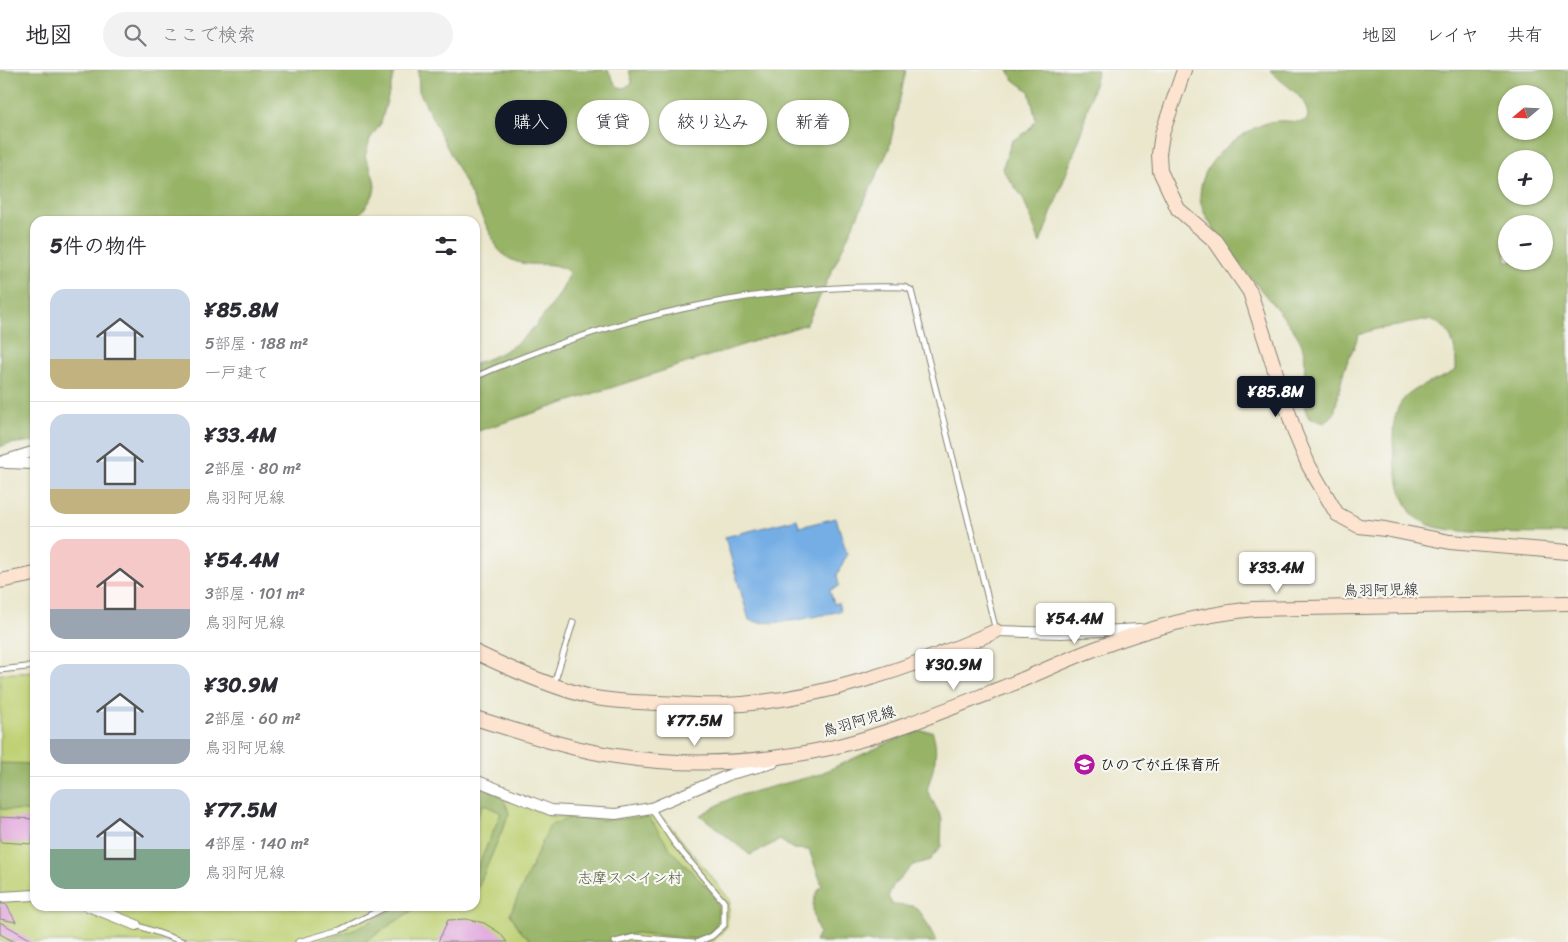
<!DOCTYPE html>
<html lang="ja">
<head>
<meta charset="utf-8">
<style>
	:root { --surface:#fff; --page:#f2f2f3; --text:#2b2b33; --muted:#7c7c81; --line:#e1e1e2; --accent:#111827 }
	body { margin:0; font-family:Sriracha,"Klee One",sans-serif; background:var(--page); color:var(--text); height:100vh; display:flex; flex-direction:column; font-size:19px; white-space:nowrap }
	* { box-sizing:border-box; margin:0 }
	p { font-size:16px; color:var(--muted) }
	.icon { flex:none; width:28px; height:28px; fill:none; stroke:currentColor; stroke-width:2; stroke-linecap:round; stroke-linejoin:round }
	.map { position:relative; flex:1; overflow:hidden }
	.side { position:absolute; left:30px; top:146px; width:450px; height:695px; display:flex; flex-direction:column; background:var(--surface); border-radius:15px; box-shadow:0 1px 4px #0004 }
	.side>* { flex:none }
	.guide { position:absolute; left:495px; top:30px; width:475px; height:45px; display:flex; gap:10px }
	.needle { width:32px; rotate:251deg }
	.controls { position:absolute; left:1498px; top:15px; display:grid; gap:10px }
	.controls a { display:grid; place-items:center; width:55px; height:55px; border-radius:50%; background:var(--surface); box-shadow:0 1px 4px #0004; font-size:25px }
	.price { position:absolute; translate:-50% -42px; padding:0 11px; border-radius:5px; background:#fff; color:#222; font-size:16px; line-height:32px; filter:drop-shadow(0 1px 2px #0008) }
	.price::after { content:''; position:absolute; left:50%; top:30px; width:15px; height:11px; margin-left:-8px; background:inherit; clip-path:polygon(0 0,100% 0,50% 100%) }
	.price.selected { background:var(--accent); color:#fff }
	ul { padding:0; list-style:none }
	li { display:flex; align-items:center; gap:15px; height:125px; padding:0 20px }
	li+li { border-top:1px solid var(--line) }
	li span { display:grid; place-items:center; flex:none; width:140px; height:100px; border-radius:15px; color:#555 }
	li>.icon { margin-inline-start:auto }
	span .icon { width:60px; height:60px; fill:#fffc; stroke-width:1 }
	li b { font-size:21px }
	h2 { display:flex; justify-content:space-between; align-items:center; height:60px; padding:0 20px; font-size:21px }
	.tag { padding:0 18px; border-radius:22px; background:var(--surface); box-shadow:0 1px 4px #0004; font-size:18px; line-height:45px }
	.tag.selected { background:var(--accent); color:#fff }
	header { display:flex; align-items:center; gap:30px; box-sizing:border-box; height:70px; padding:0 25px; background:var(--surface); border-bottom:1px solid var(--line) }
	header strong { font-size:24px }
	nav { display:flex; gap:28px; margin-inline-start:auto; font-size:18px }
	.search { width:350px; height:45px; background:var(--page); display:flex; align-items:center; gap:12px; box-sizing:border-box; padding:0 18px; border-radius:28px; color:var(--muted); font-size:19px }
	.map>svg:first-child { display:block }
	.green { fill:#bfd174; stroke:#6e7648 }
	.forest { fill:#97b366; stroke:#5a6841; fill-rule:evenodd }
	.water { fill:#75aee5; stroke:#486580 }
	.building { fill:#e0a0db }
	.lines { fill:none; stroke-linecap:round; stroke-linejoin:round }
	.lane-casing { stroke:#848274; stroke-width:7 }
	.street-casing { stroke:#848274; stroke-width:12 }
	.secondary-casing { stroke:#848274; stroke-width:16 }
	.lane { stroke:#fff; stroke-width:5 }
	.street { stroke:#fff; stroke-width:10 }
	.secondary { stroke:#fde4d1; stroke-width:14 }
	.labels { text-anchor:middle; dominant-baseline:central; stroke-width:4.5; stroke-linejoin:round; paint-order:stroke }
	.street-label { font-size:15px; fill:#1c1c1c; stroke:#f6f6f2 }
	.poi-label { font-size:15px; font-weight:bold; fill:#1c1c1c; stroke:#f6f6f2; text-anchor:start }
	.park-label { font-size:15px; fill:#555b3b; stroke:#f6f6f2 }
</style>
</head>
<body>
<header>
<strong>地図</strong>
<div class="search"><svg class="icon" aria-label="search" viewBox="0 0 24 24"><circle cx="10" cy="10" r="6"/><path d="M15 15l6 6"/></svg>ここで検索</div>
<nav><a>地図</a><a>レイヤ</a><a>共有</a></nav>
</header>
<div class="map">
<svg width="1568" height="872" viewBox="0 0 1568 872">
	<rect width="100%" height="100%" fill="#f6f6f2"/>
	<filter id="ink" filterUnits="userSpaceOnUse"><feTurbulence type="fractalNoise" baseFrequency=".02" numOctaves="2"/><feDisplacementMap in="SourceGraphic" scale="10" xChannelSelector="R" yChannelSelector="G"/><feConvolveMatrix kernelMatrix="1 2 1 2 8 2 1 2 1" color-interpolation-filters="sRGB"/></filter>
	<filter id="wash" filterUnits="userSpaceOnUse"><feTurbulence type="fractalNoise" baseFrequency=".0096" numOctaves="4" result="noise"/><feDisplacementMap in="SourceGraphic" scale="20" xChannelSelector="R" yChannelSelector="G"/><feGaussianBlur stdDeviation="1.12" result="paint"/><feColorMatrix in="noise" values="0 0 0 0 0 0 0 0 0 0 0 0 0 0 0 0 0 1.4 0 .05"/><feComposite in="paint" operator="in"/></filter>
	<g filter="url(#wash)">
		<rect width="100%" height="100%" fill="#ebe7cd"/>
		<!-- green -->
		<polygon class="green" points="35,602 35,836 475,836 475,715 483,716 552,747 650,742 666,751 730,830 727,856 713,872 0,872 0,604"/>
		<!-- forest -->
		<g class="forest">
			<path d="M0,0H395L381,53L370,69L365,87C382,121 376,124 354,151H35V371L8,374L0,377Z"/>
			<path d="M418,0H608L617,17L624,18L632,13L629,0H906L889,79L807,254L475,362V293C490,289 505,282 517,273C533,262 566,221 569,202C549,185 521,206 498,179L419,21Z"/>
			<polygon points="1008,0 1098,0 1079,70 1040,173 1023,128 1002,99 1012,71 1028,61 1036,50 1029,21 1014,10"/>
			<path d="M1270,0H1568V464C1537,463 1452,466 1427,454C1424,452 1417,449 1414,446C1396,427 1386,359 1399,336C1409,316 1438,312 1456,300C1457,279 1451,250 1424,250C1416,250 1406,255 1397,256C1384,258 1371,259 1359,265L1344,300L1334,344L1325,353L1309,348C1293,320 1315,295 1298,267C1280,237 1201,159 1200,128C1200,111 1206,99 1216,87C1229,72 1252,57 1270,52C1281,49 1294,53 1305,51L1308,47C1307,24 1282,15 1270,0ZM1506,24H1544V61H1506ZM1506,89H1544V126H1506ZM1506,154H1544V191H1506Z"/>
			<path d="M914,661H932C940,682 933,699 927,720L942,749L941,776L930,790L913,795L893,816L888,827L893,835L913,836L921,843L937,872H815L819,863C812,844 809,832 822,815L809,780L793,779L780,770L750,785L700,745L733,727L817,705Z"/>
			<polygon points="0,693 35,694 35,742 0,739"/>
			<path d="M484,717C497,724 506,728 509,744L475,825V803L501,743L483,734L475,752L477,719Z"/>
			<polygon points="571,747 603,750 649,747 671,780 711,822 718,836 718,850 711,863 694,869 636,863 614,868 611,872 527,872 529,868 522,863 510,844 550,755"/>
			<path d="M397,836H419L364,872H315C345,864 372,853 397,836Z"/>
		</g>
		<!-- water -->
		<path class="water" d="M836,448L847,484L837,505L839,516L830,520L834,534L838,533L841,541C816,546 773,558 749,550L725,467L797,449L799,457Z"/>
		<g id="blocks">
			<!-- building -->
			<g class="building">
				<polygon points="0,747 34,749 32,774 0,772"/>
				<polygon points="0,834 6,834 16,852 0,849"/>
				<polygon points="466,849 484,853 500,863 507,872 438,872 448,850"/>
				<polygon points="0,852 35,872 15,872 0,864"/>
			</g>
		</g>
	</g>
	<g filter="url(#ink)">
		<use href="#blocks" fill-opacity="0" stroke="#848274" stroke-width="1"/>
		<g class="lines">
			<defs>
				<g id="lane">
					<path d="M475,307C609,248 758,213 904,217L911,220L996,561"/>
					<polyline points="0,600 35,596"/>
					<polyline points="554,614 573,552"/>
					<polyline points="651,738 675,774 724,832 724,855 712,866 698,872"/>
					<polyline points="136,855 184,872"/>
					<polyline points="298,872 340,860 388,836"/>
					<polyline points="615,872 635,867 693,872"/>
				</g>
				<g id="street">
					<polyline points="0,392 35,381"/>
					<polyline points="6,393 35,394"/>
					<polyline points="996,561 1061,563 1140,559"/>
					<polyline points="475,710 551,740 616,744 651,738 731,704 773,693"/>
					<polyline points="0,827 35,825"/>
					<polyline points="88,836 136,855"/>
				</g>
				<g id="secondary">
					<polyline points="1184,0 1162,64 1159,84 1160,101 1178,139 1215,171 1250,222 1295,363 1309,396 1337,444 1359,456 1385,459 1450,472 1568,482"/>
					<polyline points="0,511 35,504"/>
					<path d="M475,582C512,600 552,617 591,627C613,632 637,632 659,633C681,634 702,636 724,635C813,632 915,597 996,561"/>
					<path d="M475,648C521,662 568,679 616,686C686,697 761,693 830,678C889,664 946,640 1002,618C1035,605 1067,589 1100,577C1149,558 1200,545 1253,539L1568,533"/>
				</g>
			</defs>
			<!-- lane casing -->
			<use href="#lane" class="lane-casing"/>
			<!-- street casing -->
			<use href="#street" class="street-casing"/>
			<!-- secondary casing -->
			<use href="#secondary" class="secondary-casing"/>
			<!-- lane -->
			<use href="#lane" class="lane"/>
			<!-- street -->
			<use href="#street" class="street"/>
			<!-- secondary -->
			<use href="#secondary" class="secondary"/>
		</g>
	</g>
	<!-- icons -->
	<defs>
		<symbol id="school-disc" viewBox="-11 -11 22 22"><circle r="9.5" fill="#b5179e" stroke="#f6f6f2"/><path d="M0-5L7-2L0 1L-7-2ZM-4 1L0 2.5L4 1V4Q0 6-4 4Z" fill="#fff"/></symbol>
	</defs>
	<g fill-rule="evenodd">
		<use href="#school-disc" x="1072" y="682" width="25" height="25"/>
	</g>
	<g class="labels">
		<!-- street labels -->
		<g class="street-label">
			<text transform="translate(1381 520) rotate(-1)">鳥羽阿児線</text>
			<text transform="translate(859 651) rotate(-16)">鳥羽阿児線</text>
		</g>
		<!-- poi labels -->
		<g class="poi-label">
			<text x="1100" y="695">ひのでが丘保育所</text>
		</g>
		<!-- park labels -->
		<g class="park-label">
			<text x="630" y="808">志摩スペイン村</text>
		</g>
	</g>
</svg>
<div class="controls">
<a><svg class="needle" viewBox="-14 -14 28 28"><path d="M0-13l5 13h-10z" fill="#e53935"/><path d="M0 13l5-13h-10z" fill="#7c7c81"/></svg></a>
<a>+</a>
<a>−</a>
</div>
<b class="price selected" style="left:1276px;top:348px">¥85.8M</b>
<b class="price" style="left:1277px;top:524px">¥33.4M</b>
<b class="price" style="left:1075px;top:575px">¥54.4M</b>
<b class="price" style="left:954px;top:621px">¥30.9M</b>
<b class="price" style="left:695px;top:677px">¥77.5M</b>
<div class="guide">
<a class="tag selected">購入</a>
<a class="tag">賃貸</a>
<a class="tag">絞り込み</a>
<a class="tag">新着</a>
</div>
<section class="side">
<h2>5件の物件<svg class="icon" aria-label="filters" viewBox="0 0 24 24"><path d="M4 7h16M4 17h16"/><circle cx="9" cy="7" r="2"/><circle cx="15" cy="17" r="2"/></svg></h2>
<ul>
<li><span style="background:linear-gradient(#c9d6e8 70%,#c2b280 0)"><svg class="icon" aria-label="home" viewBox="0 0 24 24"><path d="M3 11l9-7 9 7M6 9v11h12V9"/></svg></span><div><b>¥85.8M</b><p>5部屋 · 188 m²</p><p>一戸建て</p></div></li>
<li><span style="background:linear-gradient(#c9d6e8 75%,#c2b280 0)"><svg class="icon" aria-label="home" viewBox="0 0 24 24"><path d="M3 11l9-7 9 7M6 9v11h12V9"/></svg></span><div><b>¥33.4M</b><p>2部屋 · 80 m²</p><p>鳥羽阿児線</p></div></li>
<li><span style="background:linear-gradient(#f6c9c9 70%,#9aa5b1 0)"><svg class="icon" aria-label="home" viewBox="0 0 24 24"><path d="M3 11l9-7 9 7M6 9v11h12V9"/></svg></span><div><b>¥54.4M</b><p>3部屋 · 101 m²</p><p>鳥羽阿児線</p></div></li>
<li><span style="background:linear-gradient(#c9d6e8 75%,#9aa5b1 0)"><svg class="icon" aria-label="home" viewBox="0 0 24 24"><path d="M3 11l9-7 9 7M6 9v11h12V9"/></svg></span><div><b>¥30.9M</b><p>2部屋 · 60 m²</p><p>鳥羽阿児線</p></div></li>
<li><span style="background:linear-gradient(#c9d6e8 60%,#7fa58c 0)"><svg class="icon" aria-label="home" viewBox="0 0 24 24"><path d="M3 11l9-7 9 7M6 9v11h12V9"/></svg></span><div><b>¥77.5M</b><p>4部屋 · 140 m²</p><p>鳥羽阿児線</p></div></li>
</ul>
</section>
</div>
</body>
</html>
